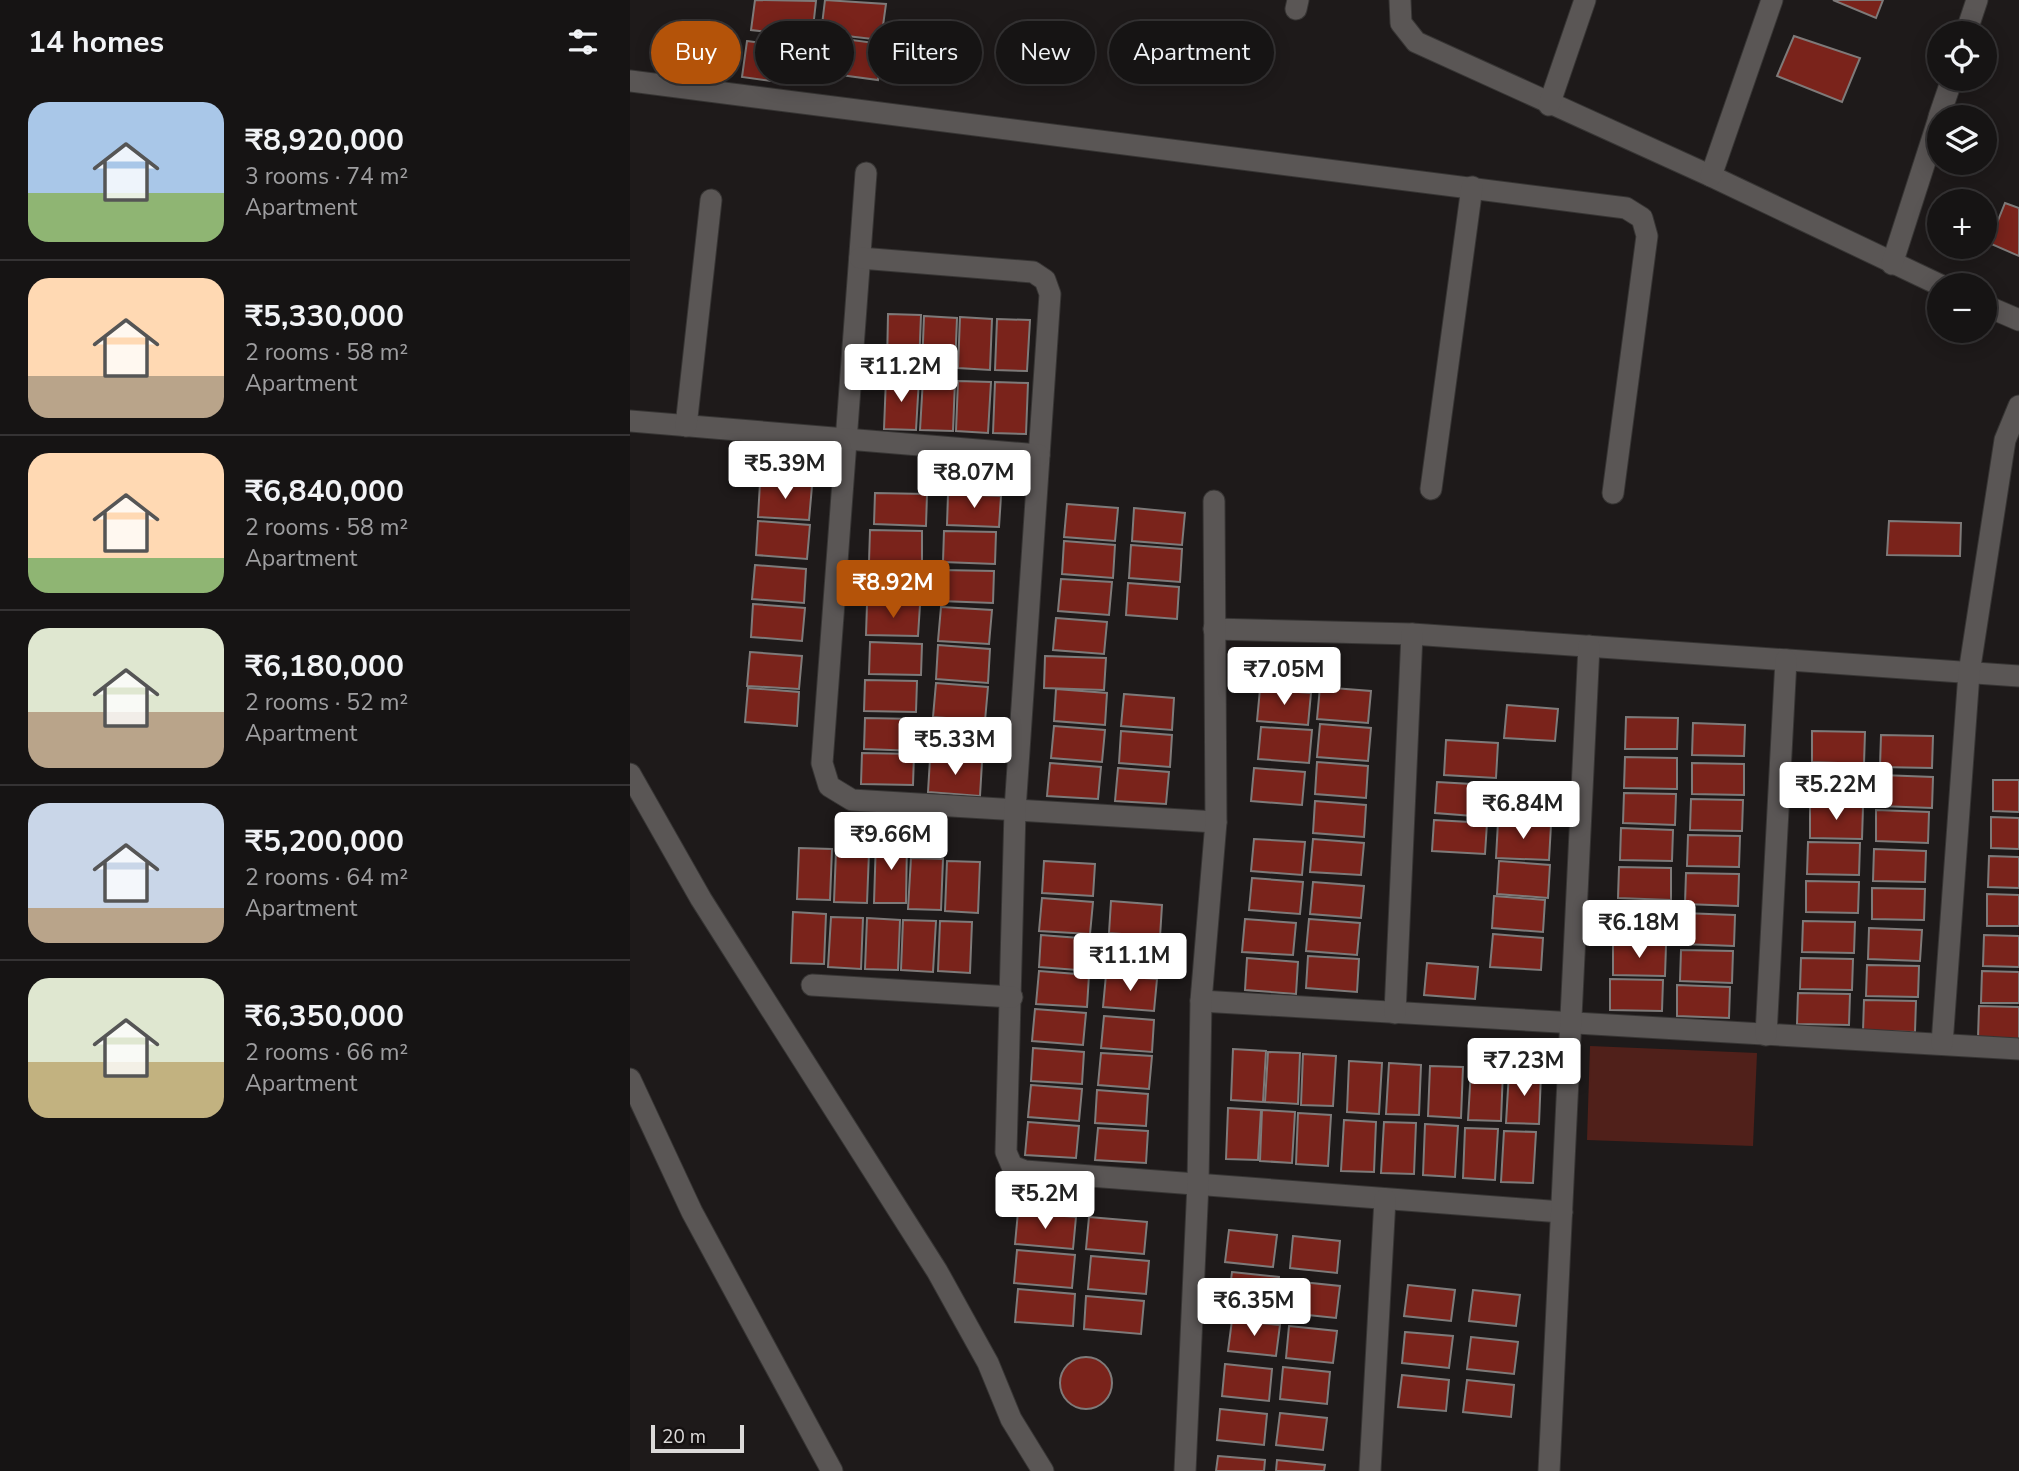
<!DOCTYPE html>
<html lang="en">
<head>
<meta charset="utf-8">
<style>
	:root { --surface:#161414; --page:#232122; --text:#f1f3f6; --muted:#9e9ea0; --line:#353334; --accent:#b45309 }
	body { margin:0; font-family:"Nunito Sans",sans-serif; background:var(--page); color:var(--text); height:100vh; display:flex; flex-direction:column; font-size:26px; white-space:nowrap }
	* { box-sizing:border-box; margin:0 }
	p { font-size:23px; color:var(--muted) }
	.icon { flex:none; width:38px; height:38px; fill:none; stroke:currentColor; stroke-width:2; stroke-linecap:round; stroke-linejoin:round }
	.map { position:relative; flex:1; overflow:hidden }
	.details { display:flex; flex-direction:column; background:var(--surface); width:630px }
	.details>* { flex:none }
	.top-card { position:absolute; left:21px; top:21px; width:665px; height:63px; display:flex; gap:14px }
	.buttons { position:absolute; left:1297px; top:21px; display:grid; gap:14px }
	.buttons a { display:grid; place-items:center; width:70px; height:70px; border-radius:50%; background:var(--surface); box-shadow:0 4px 18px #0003,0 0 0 2px var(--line); font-size:35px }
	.scale { position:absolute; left:21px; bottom:18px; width:93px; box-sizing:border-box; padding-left:7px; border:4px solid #dcdad9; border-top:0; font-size:19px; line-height:24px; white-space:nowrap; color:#dcdad9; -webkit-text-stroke:5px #151111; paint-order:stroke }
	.price { position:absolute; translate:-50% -60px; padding:0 16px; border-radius:7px; background:#fff; color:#222; font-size:23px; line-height:46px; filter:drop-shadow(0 2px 4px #0008) }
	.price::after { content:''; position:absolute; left:50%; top:42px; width:21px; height:16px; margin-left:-10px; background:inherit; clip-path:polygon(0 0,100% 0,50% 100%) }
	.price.selected { background:var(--accent); color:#fff }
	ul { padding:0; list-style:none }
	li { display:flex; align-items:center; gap:21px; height:175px; padding:0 28px }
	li+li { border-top:2px solid var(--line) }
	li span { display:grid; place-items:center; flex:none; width:196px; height:140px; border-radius:21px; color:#555 }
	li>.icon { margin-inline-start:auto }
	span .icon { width:84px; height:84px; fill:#fffc; stroke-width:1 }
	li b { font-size:30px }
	h2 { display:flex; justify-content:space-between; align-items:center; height:84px; padding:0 28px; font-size:30px }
	.chip { padding:0 24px; border-radius:32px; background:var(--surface); box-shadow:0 4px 18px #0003,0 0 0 2px var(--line); font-size:24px; line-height:63px }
	.chip.selected { background:var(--accent); color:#fff }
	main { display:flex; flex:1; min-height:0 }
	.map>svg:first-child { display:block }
	.green { fill:#50201a }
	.building { fill:#7a231b; stroke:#7e7a79; stroke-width:2 }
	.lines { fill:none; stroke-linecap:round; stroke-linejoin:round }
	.minor-casing { stroke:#373534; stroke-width:23 }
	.minor { stroke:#5a5655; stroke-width:21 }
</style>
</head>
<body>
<main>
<section class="details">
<h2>14 homes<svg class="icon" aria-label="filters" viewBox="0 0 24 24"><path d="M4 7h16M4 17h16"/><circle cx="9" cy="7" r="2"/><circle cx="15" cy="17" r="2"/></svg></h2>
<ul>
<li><span style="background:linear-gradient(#a9c7e8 65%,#8fb573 0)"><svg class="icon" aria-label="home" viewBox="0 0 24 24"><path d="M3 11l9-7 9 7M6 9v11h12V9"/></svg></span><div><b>₹8,920,000</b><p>3 rooms · 74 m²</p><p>Apartment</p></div></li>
<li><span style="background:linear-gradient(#ffd9b3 70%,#b9a48a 0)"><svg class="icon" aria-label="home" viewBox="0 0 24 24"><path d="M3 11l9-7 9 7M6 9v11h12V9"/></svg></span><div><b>₹5,330,000</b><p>2 rooms · 58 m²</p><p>Apartment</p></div></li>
<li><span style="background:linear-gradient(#ffd9b3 75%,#8fb573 0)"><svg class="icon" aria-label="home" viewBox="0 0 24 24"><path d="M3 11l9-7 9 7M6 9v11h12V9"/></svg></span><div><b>₹6,840,000</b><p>2 rooms · 58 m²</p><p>Apartment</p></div></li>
<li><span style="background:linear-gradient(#dfe7d0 60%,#b9a48a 0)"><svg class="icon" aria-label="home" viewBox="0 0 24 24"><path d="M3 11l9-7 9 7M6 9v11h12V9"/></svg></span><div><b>₹6,180,000</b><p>2 rooms · 52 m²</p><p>Apartment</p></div></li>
<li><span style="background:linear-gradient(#c9d6e8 75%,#b9a48a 0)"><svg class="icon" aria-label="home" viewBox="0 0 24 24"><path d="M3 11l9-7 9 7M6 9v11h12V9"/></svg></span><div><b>₹5,200,000</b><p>2 rooms · 64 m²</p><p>Apartment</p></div></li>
<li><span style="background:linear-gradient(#dfe7d0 60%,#c2b280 0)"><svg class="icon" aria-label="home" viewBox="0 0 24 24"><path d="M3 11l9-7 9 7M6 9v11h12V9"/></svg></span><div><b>₹6,350,000</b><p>2 rooms · 66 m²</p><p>Apartment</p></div></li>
</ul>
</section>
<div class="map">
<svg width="1389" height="1471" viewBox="0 0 1389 1471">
	<rect width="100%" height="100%" fill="#1e1a1a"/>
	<!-- green -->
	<polygon class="green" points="960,1046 1127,1053 1123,1146 957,1140"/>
	<!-- building -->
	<g class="building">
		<polygon points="125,0 186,1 182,37 121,30"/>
		<polygon points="195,0 256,4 251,40 191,33"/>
		<polygon points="1203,0 1253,0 1246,18"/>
		<polygon points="192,36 252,44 248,80 188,72"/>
		<polygon points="1164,36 1230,58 1212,102 1147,76"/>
		<polygon points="117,41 177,49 172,85 112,77"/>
		<polygon points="1375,203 1389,208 1389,256 1359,243"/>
		<polygon points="258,314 291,315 289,366 257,365"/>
		<polygon points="294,316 327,318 325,368 292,367"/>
		<polygon points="330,317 362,319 360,370 328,368"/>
		<polygon points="367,319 400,320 397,371 365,370"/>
		<polygon points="256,378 289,379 286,430 254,429"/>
		<polygon points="293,379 325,381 323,431 290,430"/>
		<polygon points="328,381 361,382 358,433 326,431"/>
		<polygon points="365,382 398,383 396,434 363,433"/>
		<polygon points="130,483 182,486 179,520 128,517"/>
		<polygon points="245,493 297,494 296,526 244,524"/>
		<polygon points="318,494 371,496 369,527 317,525"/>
		<polygon points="437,504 488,508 485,541 434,537"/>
		<polygon points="504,508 555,513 552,545 502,541"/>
		<polygon points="128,521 180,525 177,559 126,555"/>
		<polygon points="1259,521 1331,523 1330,556 1257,555"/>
		<polygon points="240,530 292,531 292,563 239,562"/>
		<polygon points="314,531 366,532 365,564 313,562"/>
		<polygon points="434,541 485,545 483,578 432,574"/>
		<polygon points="501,545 552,549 550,582 499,578"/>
		<polygon points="125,565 176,569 174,603 122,599"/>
		<polygon points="240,569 292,570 292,601 239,600"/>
		<polygon points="311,570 364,571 363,603 310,601"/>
		<polygon points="431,579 482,582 479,615 428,611"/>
		<polygon points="498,583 549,587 547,619 496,615"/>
		<polygon points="123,604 175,608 172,641 121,637"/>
		<polygon points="237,604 290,605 288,636 236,635"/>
		<polygon points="311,607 362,610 359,644 308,641"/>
		<polygon points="426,618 477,622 474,654 423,650"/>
		<polygon points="240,642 292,644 291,675 239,674"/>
		<polygon points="308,645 360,649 358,683 306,679"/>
		<polygon points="120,652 172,656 169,689 117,686"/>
		<polygon points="415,656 476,658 474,690 414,688"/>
		<polygon points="235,680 287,681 286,712 234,711"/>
		<polygon points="306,683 358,687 355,721 303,717"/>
		<polygon points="690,687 741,691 738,723 687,719"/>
		<polygon points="118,688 169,692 167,726 115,722"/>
		<polygon points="426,689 477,693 475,725 424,721"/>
		<polygon points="630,689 681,693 678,725 627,721"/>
		<polygon points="494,694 544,698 542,730 491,726"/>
		<polygon points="877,705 928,709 925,741 874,738"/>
		<polygon points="996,717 1048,718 1047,749 995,749"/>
		<polygon points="235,718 287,719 287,751 234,749"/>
		<polygon points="304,722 356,725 354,759 302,755"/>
		<polygon points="1063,723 1115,725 1114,756 1062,755"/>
		<polygon points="690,724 741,728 738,761 687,757"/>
		<polygon points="424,726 475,730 472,762 421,758"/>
		<polygon points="631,727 682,730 679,763 628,759"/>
		<polygon points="491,731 542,735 540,767 489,763"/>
		<polygon points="1182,731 1235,732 1234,764 1182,762"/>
		<polygon points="1251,735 1303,736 1302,768 1250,767"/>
		<polygon points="816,740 868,743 866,778 814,775"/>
		<polygon points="232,753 284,754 283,785 231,784"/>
		<polygon points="995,757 1047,758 1047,789 994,788"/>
		<polygon points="300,759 352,762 350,796 298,792"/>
		<polygon points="687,762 738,766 736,798 685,794"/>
		<polygon points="420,763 471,767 468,799 417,796"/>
		<polygon points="1062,763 1114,764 1114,795 1062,794"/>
		<polygon points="488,768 539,772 536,804 485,801"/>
		<polygon points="624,768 675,772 672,805 621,801"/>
		<polygon points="1182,770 1235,772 1234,803 1181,802"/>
		<polygon points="1251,775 1303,777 1302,808 1250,806"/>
		<polygon points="1363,780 1389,780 1389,812 1363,811"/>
		<polygon points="807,782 859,785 856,817 805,813"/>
		<polygon points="871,785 922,789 920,821 869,818"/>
		<polygon points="994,793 1046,794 1045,825 993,823"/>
		<polygon points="1061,799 1113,800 1112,831 1060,830"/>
		<polygon points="685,801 736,805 734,837 683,833"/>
		<polygon points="1180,806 1233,807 1232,839 1180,838"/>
		<polygon points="1246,810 1299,812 1298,843 1246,841"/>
		<polygon points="1361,817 1389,818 1389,849 1361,848"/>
		<polygon points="804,820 857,823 855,854 802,851"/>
		<polygon points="868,822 921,825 919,860 866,858"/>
		<polygon points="991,828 1043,830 1042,861 990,860"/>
		<polygon points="1058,835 1110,836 1109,867 1057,866"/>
		<polygon points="624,839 675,842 672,875 621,871"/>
		<polygon points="683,839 734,843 731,875 680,872"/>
		<polygon points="246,840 277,841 276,903 244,903"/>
		<polygon points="1178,842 1230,843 1229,875 1177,874"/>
		<polygon points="169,848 202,849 200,900 167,899"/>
		<polygon points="1244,849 1296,851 1295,882 1243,881"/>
		<polygon points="206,851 239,852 237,903 204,902"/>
		<polygon points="1359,856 1389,857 1389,888 1358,887"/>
		<polygon points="281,858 313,859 311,910 278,909"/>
		<polygon points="317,861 350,862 348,913 315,911"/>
		<polygon points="414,861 465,864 463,896 412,893"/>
		<polygon points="869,861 920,865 918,898 867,894"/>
		<polygon points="989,867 1041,868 1041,900 988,898"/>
		<polygon points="1056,873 1109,874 1108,906 1055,904"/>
		<polygon points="622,878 673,882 670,914 619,910"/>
		<polygon points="1176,881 1229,882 1228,913 1176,912"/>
		<polygon points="683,882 734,886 731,918 680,914"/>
		<polygon points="1242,888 1295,889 1294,920 1242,919"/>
		<polygon points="1357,894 1389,895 1389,926 1357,926"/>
		<polygon points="864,896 915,900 913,932 862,928"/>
		<polygon points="412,898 463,902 460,934 409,931"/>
		<polygon points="481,901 532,905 530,937 479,933"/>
		<polygon points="986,907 1038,909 1037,940 985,938"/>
		<polygon points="163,912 196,914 194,964 161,963"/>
		<polygon points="1053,913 1105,915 1104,946 1052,944"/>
		<polygon points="201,917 233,918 231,969 198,967"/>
		<polygon points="237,918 270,920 268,970 235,969"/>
		<polygon points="615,919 666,923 663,955 612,952"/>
		<polygon points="679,919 730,923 727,955 676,951"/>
		<polygon points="273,920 306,921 303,972 271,970"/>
		<polygon points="310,921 342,922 340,973 308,971"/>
		<polygon points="1173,921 1225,922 1224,953 1172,952"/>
		<polygon points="1239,928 1292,930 1290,961 1238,959"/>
		<polygon points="863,934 913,938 911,970 860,967"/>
		<polygon points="411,935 462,939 460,971 409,967"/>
		<polygon points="1354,935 1389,936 1389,967 1353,966"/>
		<polygon points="479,938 530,942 527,974 476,970"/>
		<polygon points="983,944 1036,945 1035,976 983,975"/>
		<polygon points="1051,950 1103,951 1102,983 1050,981"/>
		<polygon points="678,956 729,959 727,992 676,988"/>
		<polygon points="617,958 668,962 666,994 615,990"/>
		<polygon points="1171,958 1223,959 1222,990 1170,989"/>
		<polygon points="797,963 848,967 845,999 794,995"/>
		<polygon points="1237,965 1289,966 1288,997 1236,996"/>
		<polygon points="409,971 459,975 457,1007 406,1004"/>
		<polygon points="1352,971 1389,972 1389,1003 1351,1003"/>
		<polygon points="476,975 527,979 524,1011 473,1007"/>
		<polygon points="980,979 1033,980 1032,1011 980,1010"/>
		<polygon points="1047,985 1100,987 1099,1018 1047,1016"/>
		<polygon points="1168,993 1220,994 1219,1025 1167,1024"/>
		<polygon points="1234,1000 1286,1001 1285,1032 1233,1031"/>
		<polygon points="1349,1006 1389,1007 1389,1039 1348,1038"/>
		<polygon points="405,1009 456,1013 453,1045 402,1041"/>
		<polygon points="474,1016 524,1020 522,1052 471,1048"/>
		<polygon points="403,1048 454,1052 452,1084 401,1081"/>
		<polygon points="603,1049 636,1051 633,1102 601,1100"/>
		<polygon points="638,1052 670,1053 668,1104 635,1102"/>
		<polygon points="471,1053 522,1056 519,1089 468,1085"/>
		<polygon points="673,1054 706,1056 703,1106 671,1105"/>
		<polygon points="719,1061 752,1063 749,1114 717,1112"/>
		<polygon points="759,1063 791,1065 789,1115 756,1114"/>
		<polygon points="800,1066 833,1067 831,1118 798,1116"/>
		<polygon points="841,1069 873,1070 871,1121 838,1120"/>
		<polygon points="879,1072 911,1074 909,1124 876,1123"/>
		<polygon points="401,1085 452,1089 449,1121 398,1117"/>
		<polygon points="467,1090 518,1094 516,1126 465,1123"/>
		<polygon points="598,1108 631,1110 628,1160 596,1159"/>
		<polygon points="632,1110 665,1112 662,1163 630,1161"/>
		<polygon points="668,1113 701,1115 698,1166 666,1164"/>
		<polygon points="714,1120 746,1122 744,1172 711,1171"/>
		<polygon points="398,1122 449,1126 446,1158 395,1155"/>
		<polygon points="754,1122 786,1123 784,1174 751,1173"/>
		<polygon points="795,1124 828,1126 825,1177 793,1175"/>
		<polygon points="468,1128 518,1131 516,1163 465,1160"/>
		<polygon points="835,1128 868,1129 865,1180 833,1178"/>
		<polygon points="874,1131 906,1132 903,1183 871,1182"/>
		<polygon points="388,1212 446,1217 443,1249 385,1244"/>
		<polygon points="459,1217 517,1222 514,1254 456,1249"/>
		<polygon points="599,1230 647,1235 643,1267 595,1262"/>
		<polygon points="663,1236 710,1241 707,1273 660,1268"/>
		<polygon points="387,1250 445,1255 442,1288 384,1283"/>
		<polygon points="461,1256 519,1261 516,1294 458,1289"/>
		<polygon points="602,1272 649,1277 646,1309 598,1304"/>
		<polygon points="662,1281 710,1286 706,1318 659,1313"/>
		<polygon points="778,1285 825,1290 821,1321 774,1316"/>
		<polygon points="388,1289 445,1294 443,1326 385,1322"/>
		<polygon points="843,1290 890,1295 886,1326 839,1321"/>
		<polygon points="456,1296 514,1301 511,1334 454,1329"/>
		<polygon points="602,1320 650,1325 646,1356 598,1351"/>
		<polygon points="659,1326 707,1331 703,1363 656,1358"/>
		<polygon points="775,1332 823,1336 819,1368 772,1363"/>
		<polygon points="841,1337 888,1342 884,1374 837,1369"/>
		<circle cx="456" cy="1383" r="26"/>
		<polygon points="595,1364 642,1369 639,1401 592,1396"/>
		<polygon points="653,1367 700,1372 697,1404 650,1399"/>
		<polygon points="772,1375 819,1380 816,1411 768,1407"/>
		<polygon points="837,1380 884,1385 881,1417 833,1412"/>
		<polygon points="590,1409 637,1414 634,1445 587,1440"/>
		<polygon points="650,1413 697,1418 693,1450 646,1445"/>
		<polygon points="588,1456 635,1460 634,1471 586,1471"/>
		<polygon points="647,1460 695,1465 694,1471 646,1471"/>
	</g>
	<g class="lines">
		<defs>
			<g id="minor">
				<polyline points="770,0 771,23 786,42 1081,176 1310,285"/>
				<polyline points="666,9 668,0"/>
				<polyline points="1336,33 1347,0"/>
				<polyline points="0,81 996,208 1012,218 1017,236 983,493"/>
				<polyline points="919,105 955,0"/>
				<polyline points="1309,117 1322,79"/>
				<polyline points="236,173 192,763 199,786 222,800 586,822"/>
				<polyline points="1081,176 1142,0"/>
				<polyline points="230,258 403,272 415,280 420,294 385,810 376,1152 382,1166 395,1171 932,1212"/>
				<polyline points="1262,264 1309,118"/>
				<polyline points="1354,305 1389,320"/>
				<polyline points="0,421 409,455"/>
				<polyline points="56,426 81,200"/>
				<polyline points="801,489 842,187"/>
				<polyline points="584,629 782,634 1389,676"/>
				<polyline points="0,774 71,899 307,1271 358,1363 381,1419 413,1471"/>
				<polyline points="182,985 382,997"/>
				<polyline points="571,1001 1389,1049"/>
				<polyline points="765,1013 782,634"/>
				<polyline points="1136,1035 1156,660"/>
				<polyline points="1312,1044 1339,673 1375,440 1389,406"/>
				<polyline points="0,1079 62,1212 202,1471"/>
				<polyline points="555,1471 568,1183 571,1001 586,822 584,501"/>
				<polyline points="740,1471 755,1199"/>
				<polyline points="919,1471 959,646"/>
			</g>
		</defs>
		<!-- minor casing -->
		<use href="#minor" class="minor-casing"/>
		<!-- minor -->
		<use href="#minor" class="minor"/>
	</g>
</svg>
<div class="buttons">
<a><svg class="icon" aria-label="locate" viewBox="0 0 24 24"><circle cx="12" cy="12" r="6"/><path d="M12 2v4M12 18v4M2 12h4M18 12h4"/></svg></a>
<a><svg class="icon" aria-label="layers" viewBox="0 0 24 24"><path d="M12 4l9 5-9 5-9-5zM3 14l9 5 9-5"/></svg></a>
<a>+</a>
<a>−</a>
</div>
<div class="scale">20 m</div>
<b class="price" style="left:271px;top:404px">₹11.2M</b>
<b class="price" style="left:155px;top:501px">₹5.39M</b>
<b class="price" style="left:344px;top:510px">₹8.07M</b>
<b class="price selected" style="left:263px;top:620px">₹8.92M</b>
<b class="price" style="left:654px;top:707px">₹7.05M</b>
<b class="price" style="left:325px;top:777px">₹5.33M</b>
<b class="price" style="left:1206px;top:822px">₹5.22M</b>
<b class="price" style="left:893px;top:841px">₹6.84M</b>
<b class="price" style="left:261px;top:872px">₹9.66M</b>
<b class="price" style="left:1009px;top:960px">₹6.18M</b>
<b class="price" style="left:500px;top:993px">₹11.1M</b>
<b class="price" style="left:894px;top:1098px">₹7.23M</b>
<b class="price" style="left:415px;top:1231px">₹5.2M</b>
<b class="price" style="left:624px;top:1338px">₹6.35M</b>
<div class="top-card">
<a class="chip selected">Buy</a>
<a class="chip">Rent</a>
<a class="chip">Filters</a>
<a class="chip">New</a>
<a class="chip">Apartment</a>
</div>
</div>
</main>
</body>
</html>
